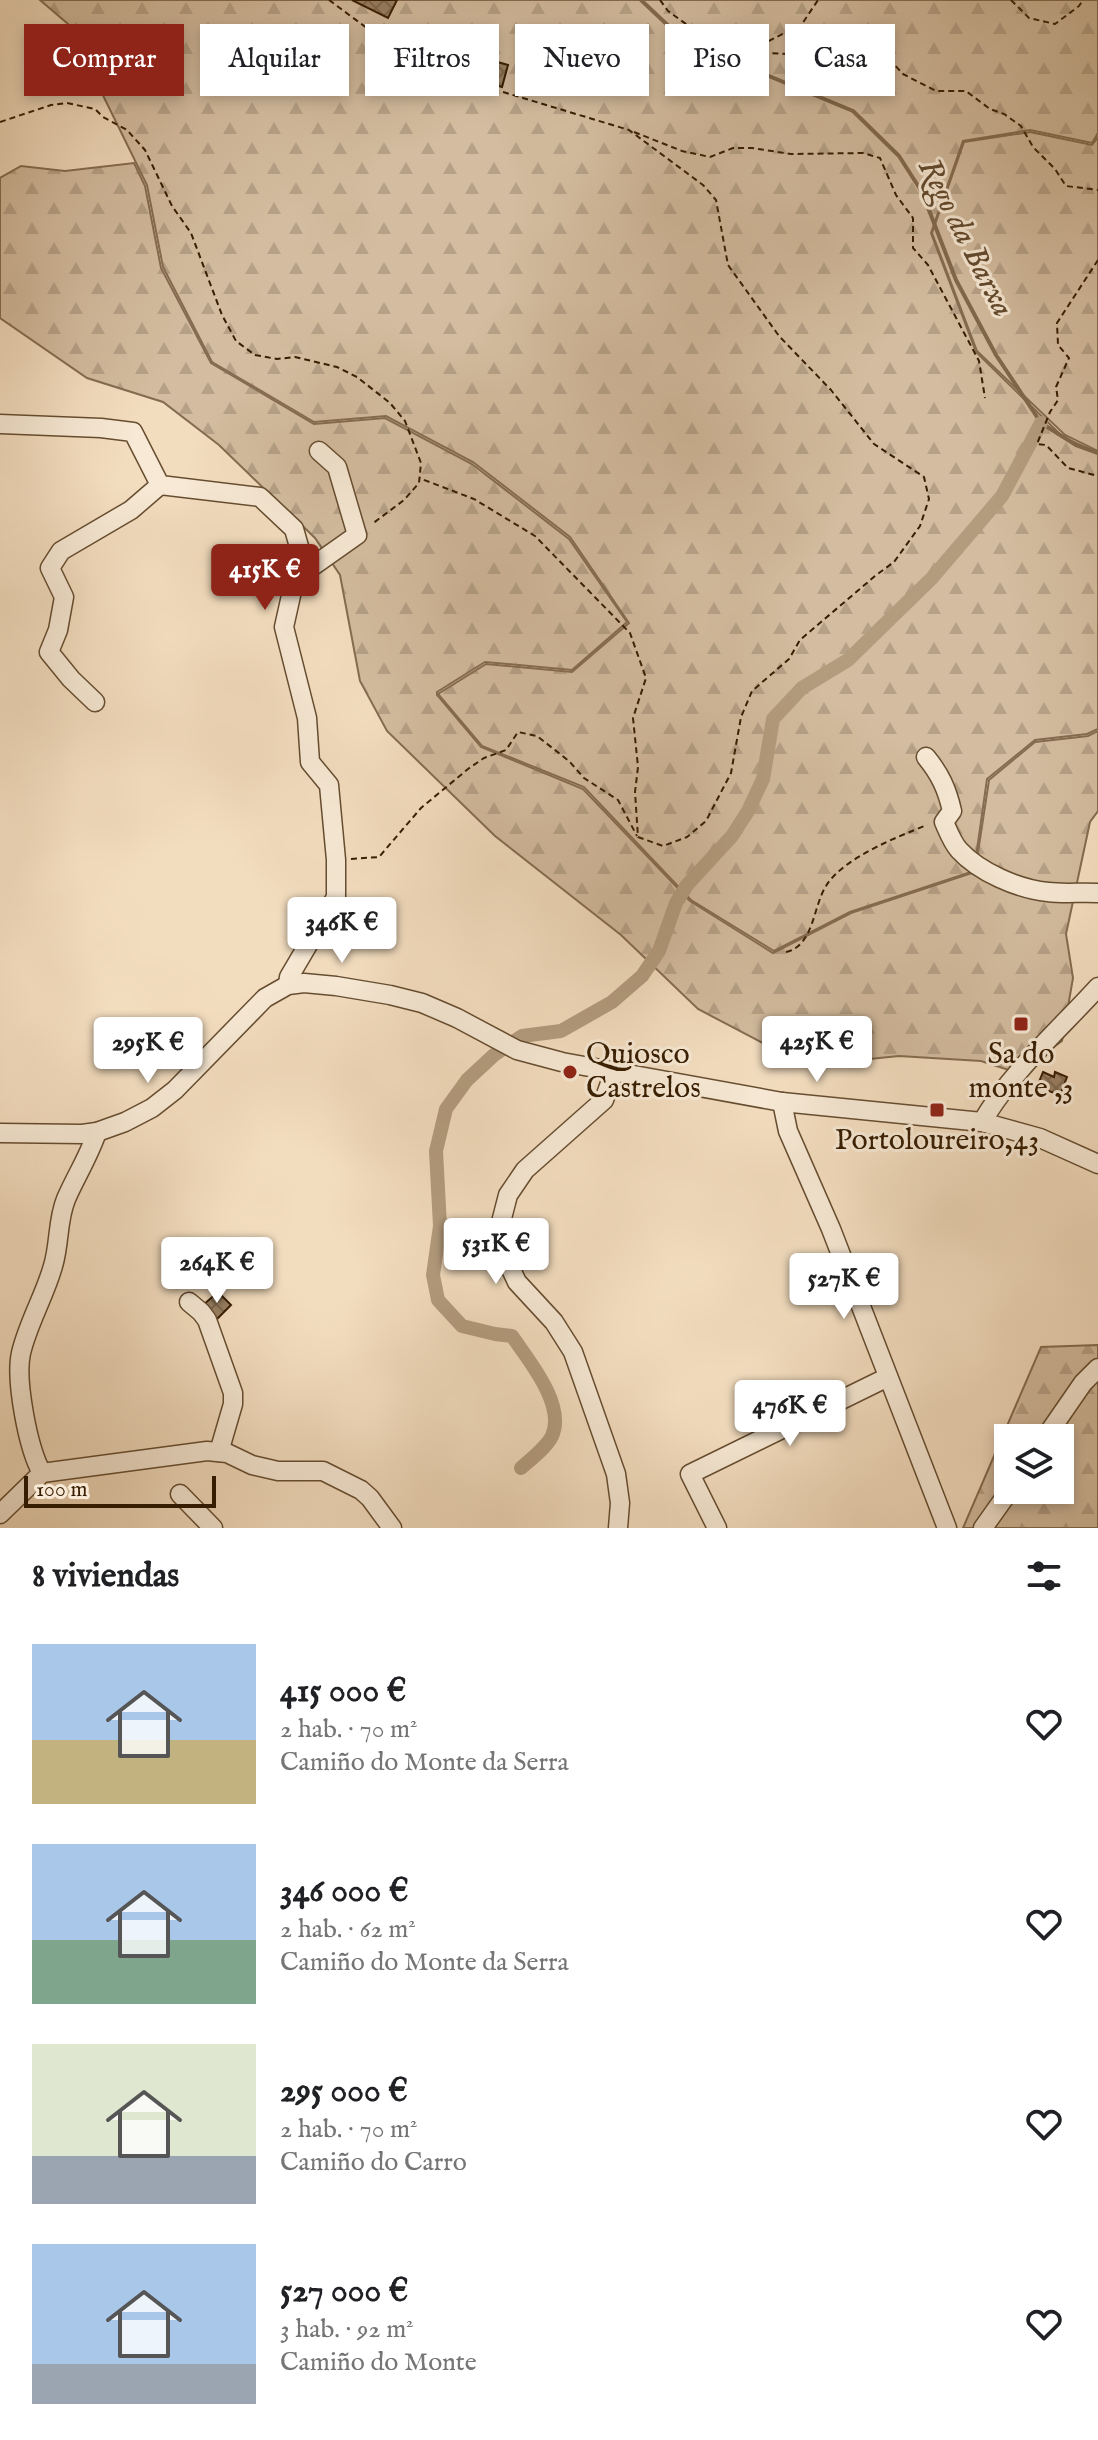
<!DOCTYPE html>
<html lang="es">
<head>
<meta charset="utf-8">
<style>
	:root { --surface:#fff; --page:#f2f2f2; --text:#202124; --muted:#757577; --accent:#8f2418 }
	body { margin:0; font-family:"IM FELL English",serif; background:var(--page); color:var(--text); height:100vh; display:flex; flex-direction:column; font-size:30px; white-space:nowrap }
	* { box-sizing:border-box; margin:0 }
	p { font-size:26px; color:var(--muted) }
	.icon { flex:none; width:44px; height:44px; fill:none; stroke:currentColor; stroke-width:2; stroke-linecap:round; stroke-linejoin:round }
	.map { position:relative; height:1528px; overflow:hidden }
	.sheet { display:flex; flex-direction:column; background:var(--surface); flex:1 }
	.sheet>* { flex:none }
	.banner { position:absolute; left:24px; top:24px; width:1050px; height:72px; display:flex; gap:16px }
	.fabs { position:absolute; left:994px; top:1424px; display:grid; gap:16px }
	.fabs a { display:grid; place-items:center; width:80px; height:80px; border-radius:0px; background:var(--surface); box-shadow:0 4px 12px #0003; font-size:40px }
	.scale { position:absolute; left:24px; bottom:20px; width:192px; box-sizing:border-box; padding-left:8px; border:4px solid #371d01; border-top:0; font-size:22px; line-height:28px; white-space:nowrap; color:#371d01; -webkit-text-stroke:6px #f7e9d5; paint-order:stroke }
	.price { position:absolute; translate:-50% -68px; padding:0 18px; border-radius:8px; background:#fff; color:#222; font-size:26px; line-height:52px; filter:drop-shadow(0 2px 4px #0008) }
	.price::after { content:''; position:absolute; left:50%; top:48px; width:24px; height:18px; margin-left:-12px; background:inherit; clip-path:polygon(0 0,100% 0,50% 100%) }
	.price.on { background:var(--accent); color:#fff }
	ul { padding:0; list-style:none }
	li { display:flex; align-items:center; gap:24px; height:200px; padding:0 32px }
	li span { display:grid; place-items:center; flex:none; width:224px; height:160px; border-radius:0px; color:#555 }
	li>.icon { margin-inline-start:auto }
	span .icon { width:96px; height:96px; fill:#fffc; stroke-width:1 }
	li b { font-size:34px }
	h2 { display:flex; justify-content:space-between; align-items:center; height:96px; padding:0 32px; font-size:34px }
	.chip { padding:0 28px; border-radius:0px; background:var(--surface); box-shadow:0 4px 12px #0003; font-size:28px; line-height:72px }
	.chip.on { background:var(--accent); color:#fff }
	.map>svg:first-child { display:block }
	.forest { fill:url(#forest-firs); stroke:#856c50; stroke-width:2; fill-rule:evenodd }
	.lines { fill:none; stroke-linecap:round; stroke-linejoin:round }
	.stream { stroke:#81694c; stroke-width:4 }
	.canal { stroke:#b39c7e; stroke-width:14 }
	.building { fill:url(#building-cross-hatch); stroke:#371d01; stroke-width:2 }
	.minor-casing { stroke:#664d30; stroke-width:21 }
	.path { stroke:#371d01; stroke-width:2; stroke-dasharray:6 4; stroke-linecap:butt }
	.minor { stroke:#f7e9d5; stroke-width:18 }
	.poi-dot { fill:#8f2418; stroke:#f7e9d5; stroke-width:3 }
	.labels { text-anchor:middle; dominant-baseline:central; stroke-width:6; stroke-linejoin:round; paint-order:stroke }
	.poi-label { font-size:30px; fill:#371d01; stroke:#f7e9d5 }
	.water-label { font-size:32px; font-style:italic; fill:#62492d; stroke:#f7e9d5 }
</style>
</head>
<body>
<div class="map">
<svg width="1098" height="1528" viewBox="0 0 1098 1528">
	<defs>
		<pattern id="forest-firs" width="22" height="20" patternUnits="userSpaceOnUse" patternTransform="scale(2)"><rect width="22" height="20" fill="#d3bc9f"/><path d="M5 1l3.5 6h-7zM16 11l3.5 6h-7z" fill="#b6a187"/></pattern>
		<pattern id="building-cross-hatch" width="8" height="8" patternUnits="userSpaceOnUse" patternTransform="scale(2)"><rect width="8" height="8" fill="#998164"/><path d="M0 0l8 8M0 8l8-8" fill="none" stroke="#7e6950"/></pattern>
	</defs>
	<rect width="100%" height="100%" fill="#f3ddbf"/>
	<filter id="stains"><feTurbulence type="fractalNoise" baseFrequency=".0025" numOctaves="4"/><feColorMatrix values="0 0 0 0 .2 0 0 0 0 .09 0 0 0 0 .02 0 0 0 .5 -.17"/></filter>
	<radialGradient id="worn" r=".72"><stop offset=".6" stop-color="#630" stop-opacity="0"/><stop offset="1" stop-color="#630" stop-opacity=".3"/></radialGradient>
	<!-- forest -->
	<g class="forest">
		<polygon points="40,0 1098,0 1098,133 1092,143 1030,130 963,141 931,233 976,352 1063,437 1098,453 1098,729 1087,734 1035,740 987,779 974,871 850,912 774,951 691,900 584,787 482,746 438,694 486,664 572,672 629,623 570,537 473,462 386,416 314,422 212,362 163,267 147,185 68,24"/>
		<polygon points="1030,132 1092,145 1098,137 1098,451 1065,435 977,351 932,233 964,142"/>
		<polygon points="134,163 145,186 161,268 211,363 314,424 385,418 472,464 569,539 627,622 572,670 485,662 437,692 437,695 481,747 583,789 690,901 773,953 851,913 975,872 989,780 1035,742 1088,736 1098,731 1098,811 1090,822 1066,934 1073,978 1062,1041 1018,1073 981,1061 899,1056 830,1063 780,1052 698,1009 621,935 495,836 387,731 360,681 340,575 315,538 219,445 163,402 87,378 0,318 0,178 21,166 65,171"/>
		<path d="M1098,1345V1528H963L1041,1347ZM1008,1438H1060V1490H1008Z"/>
	</g>
	<g class="lines">
		<!-- stream -->
		<polyline class="stream" points="641,0 676,33 692,44 853,111 899,156 922,192 956,280 996,355 1041,423 1076,445 1098,453"/>
		<!-- canal -->
		<path class="canal" d="M521,1468C531,1459 546,1448 552,1436C566,1405 529,1361 512,1336L495,1334L462,1326L438,1300L433,1275L440,1226L436,1151L446,1109L467,1080L494,1055L522,1036L561,1031L612,1002L642,976L659,951L676,903L687,885L732,836L748,811L763,779L773,719L802,688L848,660L932,578L1002,496L1041,423"/>
	</g>
	<!-- building -->
	<g class="building">
		<polygon points="352,0 397,0 388,18"/>
		<polygon points="441,46 508,65 502,87 435,67"/>
		<polygon points="1043,1072 1054,1077 1055,1072 1067,1077 1060,1095 1037,1087"/>
		<polygon points="218,1292 231,1305 217,1319 203,1305"/>
	</g>
	<g class="lines">
		<defs>
			<g id="minor">
				<polyline points="0,424 101,428 133,432 160,485 260,497 294,529 306,571 292,591 284,627 307,718 310,762 329,785 336,860 336,897 289,977 288,985"/>
				<polyline points="306,571 357,535 337,467 319,451"/>
				<polyline points="95,702 71,679 49,652 58,630 64,597 50,568 61,551 131,510 160,485"/>
				<path d="M926,757C940,774 947,789 952,811L944,822C948,831 952,842 959,850C979,872 1018,889 1048,892C1064,894 1082,892 1098,893"/>
				<polyline points="614,1072 604,1100 525,1170 508,1195 499,1230 502,1250 517,1282 554,1322 573,1352 616,1474 620,1503 618,1528"/>
				<polyline points="782,1102 788,1131 831,1229 947,1528"/>
				<path d="M982,1122C1012,1071 1058,1031 1098,987"/>
				<polyline points="0,1133 82,1134 97,1132 125,1122 152,1108 175,1090 265,998 288,985 304,983 336,986 390,995 422,1003 457,1018 517,1050 562,1062 782,1102 982,1122 1040,1138 1098,1164"/>
				<polyline points="189,1302 201,1312 207,1320 233,1393 233,1404 219,1452"/>
				<polyline points="1045,1438 1083,1383 1098,1368"/>
				<path d="M42,1473C28,1449 15,1380 21,1353C28,1323 45,1295 53,1266C60,1243 57,1221 66,1199C76,1176 89,1156 97,1132"/>
				<polyline points="180,1494 213,1528"/>
				<polyline points="0,1514 42,1473 207,1451 227,1453 252,1465 278,1471 323,1471 361,1490 370,1498 392,1528"/>
				<polyline points="717,1528 690,1474 888,1377"/>
				<polyline points="983,1528 1010,1490"/>
			</g>
		</defs>
		<!-- minor casing -->
		<use href="#minor" class="minor-casing"/>
		<!-- path -->
		<g class="path">
			<polyline points="329,0 406,57 440,77 503,92 629,130 703,185 716,200 728,265 779,336 831,390 874,444 924,477 929,499 920,526 894,562 875,576 800,640 789,659 752,691 741,717 731,773 706,821 687,837 663,846 638,837 635,792 638,767 633,718 646,678 630,633 535,536 474,499 419,478"/>
			<polyline points="660,0 668,11 708,40 723,42"/>
			<polyline points="1011,0 1029,18 1055,24 1079,6 1083,0"/>
			<polyline points="724,42 761,53 823,55 832,62 852,55 890,60 903,74 936,91 966,91 990,109 1004,114 1021,126 1033,147 1055,169 1066,186 1098,190"/>
			<polyline points="730,42 759,46 802,24 818,0"/>
			<polyline points="0,122 51,105 67,103 95,109 103,117 127,130 145,150 172,206 191,233 222,315 236,341 255,355 277,359 295,357 337,367 357,377 390,403 405,421 421,463 419,483 404,500 372,524"/>
			<polyline points="634,132 682,151 710,157 733,148 752,148 791,154 863,153 880,158 896,195 913,218 913,248 928,265 979,361 985,398"/>
			<polyline points="1098,260 1057,323 1058,345 1069,358 1056,387 1058,400 1050,412 1037,444 1046,445 1068,468 1098,476"/>
			<polyline points="351,859 379,857 421,808 468,769 484,758 506,750 518,732 537,736 569,761 584,778 618,800 637,836"/>
			<path d="M786,952C814,946 813,906 826,886C843,858 897,837 927,825"/>
		</g>
		<!-- minor -->
		<use href="#minor" class="minor"/>
	</g>
	<!-- markers -->
	<g class="poi-dot">
		<rect x="1013" y="1016" width="16" height="16" rx="4"/>
		<circle cx="570" cy="1072" r="8"/>
		<rect x="929" y="1102" width="16" height="16" rx="4"/>
	</g>
	<g class="labels">
		<!-- poi labels -->
		<g class="poi-label">
			<text x="586" y="1055" text-anchor="start">Quiosco<tspan x="586" dy="34">Castrelos</tspan></text>
			<text x="1021" y="1055">Sa do<tspan x="1021" dy="34">monte ,3</tspan></text>
			<text x="937" y="1141">Portoloureiro,43</text>
		</g>
		<!-- water labels -->
		<g class="water-label">
			<text transform="translate(965 238) rotate(63)">Rego da Barxa</text>
		</g>
	</g>
	<rect width="100%" height="100%" filter="url(#stains)"/>
	<rect width="100%" height="100%" fill="url(#worn)"/>
</svg>
<div class="fabs">
<a><svg class="icon" aria-label="layers" viewBox="0 0 24 24"><path d="M12 4l9 5-9 5-9-5zM3 14l9 5 9-5"/></svg></a>
</div>
<div class="scale">100 m</div>
<b class="price on" style="left:265px;top:612px">415K €</b>
<b class="price" style="left:342px;top:965px">346K €</b>
<b class="price" style="left:817px;top:1084px">425K €</b>
<b class="price" style="left:148px;top:1085px">295K €</b>
<b class="price" style="left:496px;top:1286px">531K €</b>
<b class="price" style="left:217px;top:1305px">264K €</b>
<b class="price" style="left:844px;top:1321px">527K €</b>
<b class="price" style="left:790px;top:1448px">476K €</b>
<div class="banner">
<a class="chip on">Comprar</a>
<a class="chip">Alquilar</a>
<a class="chip">Filtros</a>
<a class="chip">Nuevo</a>
<a class="chip">Piso</a>
<a class="chip">Casa</a>
</div>
</div>
<section class="sheet">
<h2>8 viviendas<svg class="icon" aria-label="filters" viewBox="0 0 24 24"><path d="M4 7h16M4 17h16"/><circle cx="9" cy="7" r="2"/><circle cx="15" cy="17" r="2"/></svg></h2>
<ul>
<li><span style="background:linear-gradient(#a9c7e8 60%,#c2b280 0)"><svg class="icon" aria-label="home" viewBox="0 0 24 24"><path d="M3 11l9-7 9 7M6 9v11h12V9"/></svg></span><div><b>415 000 €</b><p>2 hab. · 70 m²</p><p>Camiño do Monte da Serra</p></div><svg class="icon" aria-label="heart" viewBox="0 0 24 24"><path d="M12 20l-8-8c-3-5 5-10 8-4 3-6 11-1 8 4z"/></svg></li>
<li><span style="background:linear-gradient(#a9c7e8 60%,#7fa58c 0)"><svg class="icon" aria-label="home" viewBox="0 0 24 24"><path d="M3 11l9-7 9 7M6 9v11h12V9"/></svg></span><div><b>346 000 €</b><p>2 hab. · 62 m²</p><p>Camiño do Monte da Serra</p></div><svg class="icon" aria-label="heart" viewBox="0 0 24 24"><path d="M12 20l-8-8c-3-5 5-10 8-4 3-6 11-1 8 4z"/></svg></li>
<li><span style="background:linear-gradient(#dfe7d0 70%,#9aa5b1 0)"><svg class="icon" aria-label="home" viewBox="0 0 24 24"><path d="M3 11l9-7 9 7M6 9v11h12V9"/></svg></span><div><b>295 000 €</b><p>2 hab. · 70 m²</p><p>Camiño do Carro</p></div><svg class="icon" aria-label="heart" viewBox="0 0 24 24"><path d="M12 20l-8-8c-3-5 5-10 8-4 3-6 11-1 8 4z"/></svg></li>
<li><span style="background:linear-gradient(#a9c7e8 75%,#9aa5b1 0)"><svg class="icon" aria-label="home" viewBox="0 0 24 24"><path d="M3 11l9-7 9 7M6 9v11h12V9"/></svg></span><div><b>527 000 €</b><p>3 hab. · 92 m²</p><p>Camiño do Monte</p></div><svg class="icon" aria-label="heart" viewBox="0 0 24 24"><path d="M12 20l-8-8c-3-5 5-10 8-4 3-6 11-1 8 4z"/></svg></li>
</ul>
</section>
</body>
</html>
